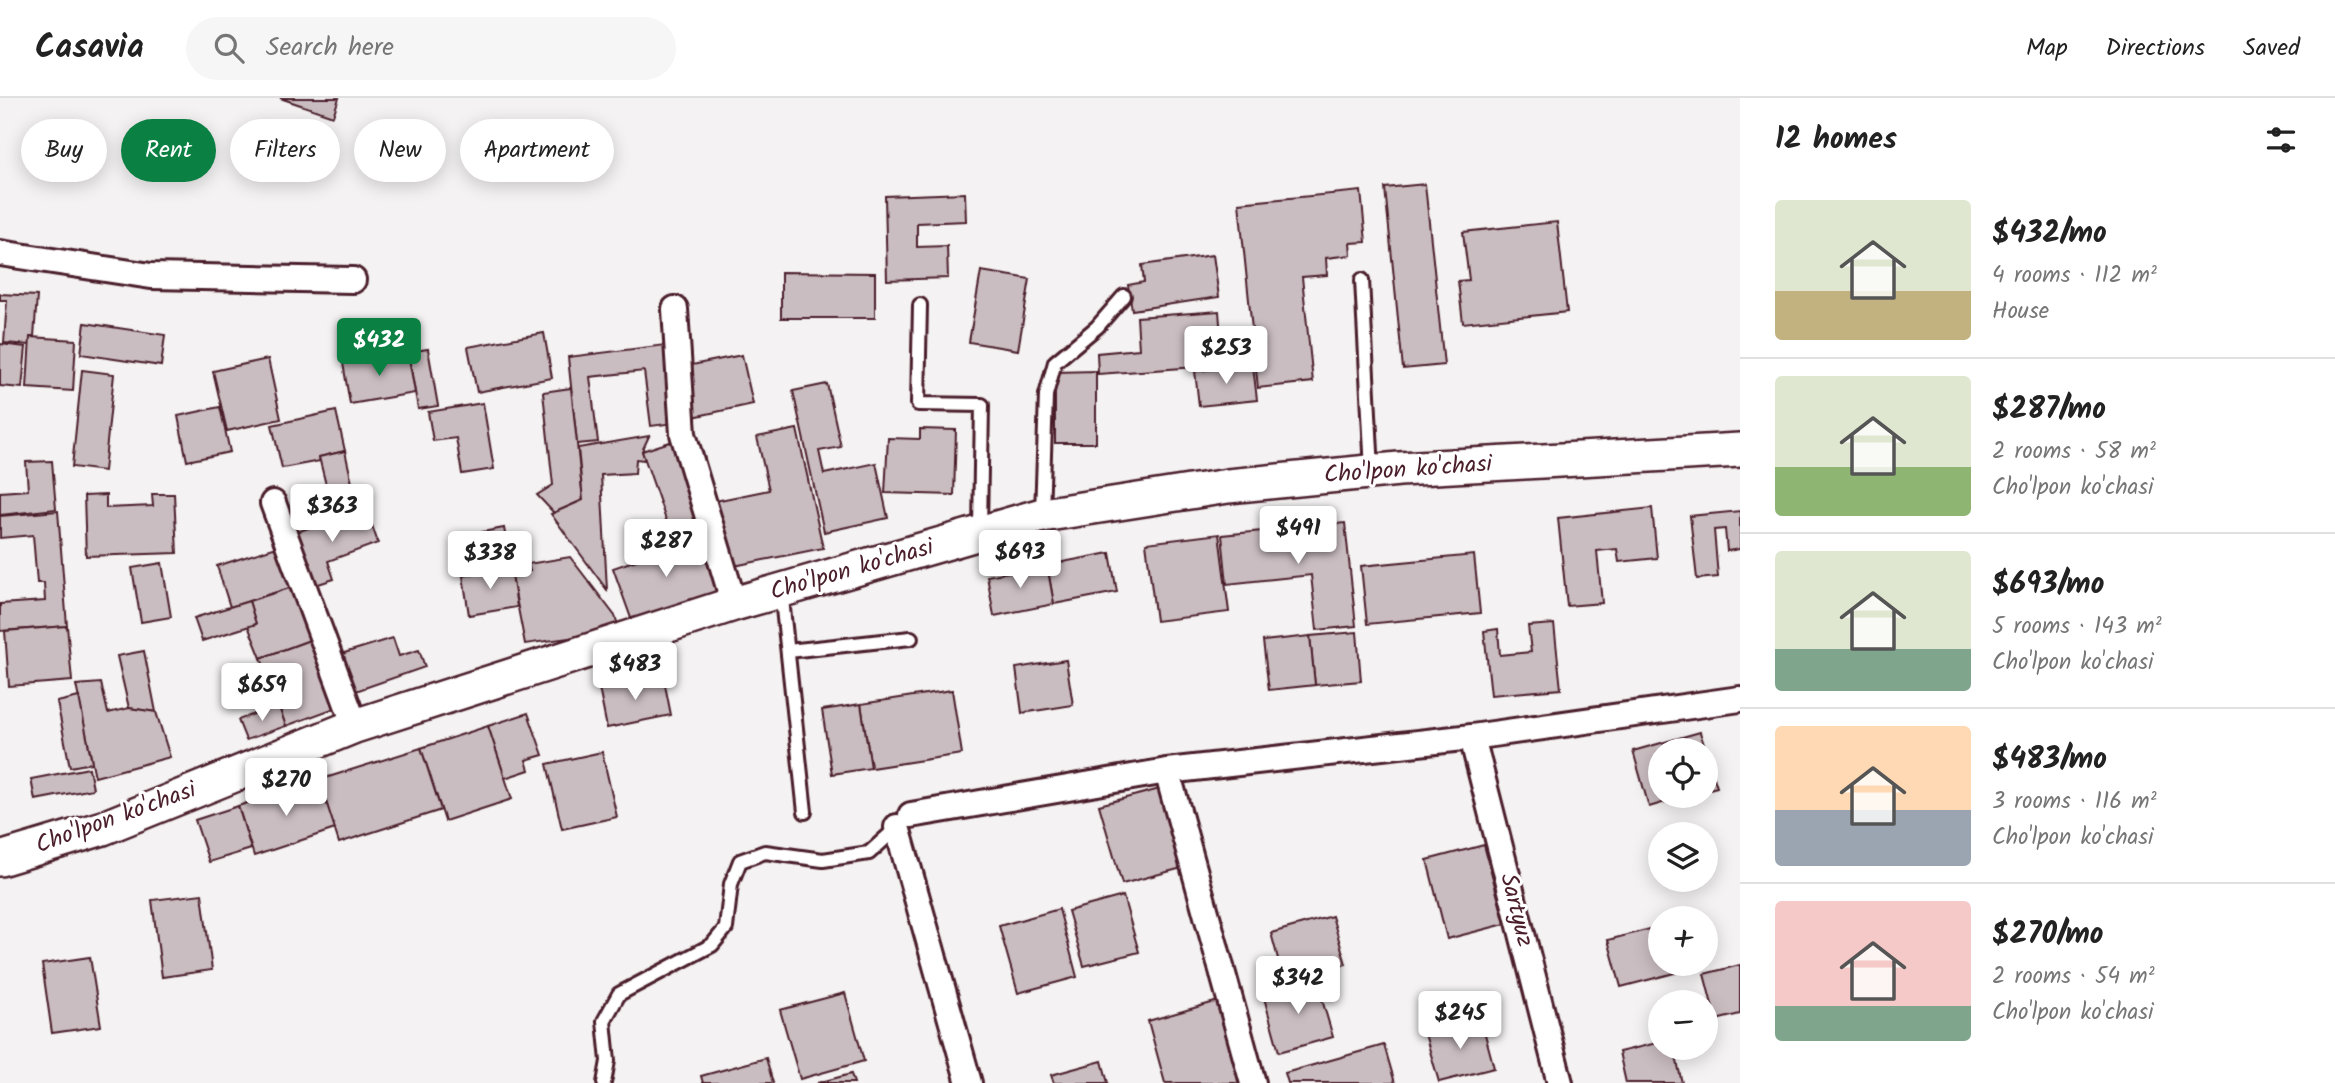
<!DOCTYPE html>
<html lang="en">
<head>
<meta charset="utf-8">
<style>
	:root { --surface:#fff; --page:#f6f6f6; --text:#222; --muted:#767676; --line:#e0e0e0; --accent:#0b8043 }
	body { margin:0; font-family:Kalam,sans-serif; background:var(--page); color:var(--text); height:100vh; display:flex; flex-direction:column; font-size:26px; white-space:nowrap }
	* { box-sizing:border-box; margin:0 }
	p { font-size:23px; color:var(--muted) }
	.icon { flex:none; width:38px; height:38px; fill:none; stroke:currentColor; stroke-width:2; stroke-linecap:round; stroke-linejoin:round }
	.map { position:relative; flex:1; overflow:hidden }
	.sheet { display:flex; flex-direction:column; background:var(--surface); width:595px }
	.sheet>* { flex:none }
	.hud { position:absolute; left:21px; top:21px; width:665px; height:63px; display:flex; gap:14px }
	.tools { position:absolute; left:1648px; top:640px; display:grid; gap:14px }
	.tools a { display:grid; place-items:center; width:70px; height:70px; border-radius:50%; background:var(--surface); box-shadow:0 4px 18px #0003; font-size:35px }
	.price { position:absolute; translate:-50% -60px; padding:0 16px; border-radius:7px; background:#fff; color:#222; font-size:23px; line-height:46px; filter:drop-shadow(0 2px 4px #0008) }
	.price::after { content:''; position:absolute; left:50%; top:42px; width:21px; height:16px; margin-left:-10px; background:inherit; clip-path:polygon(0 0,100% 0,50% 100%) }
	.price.on { background:var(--accent); color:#fff }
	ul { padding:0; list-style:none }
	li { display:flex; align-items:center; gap:21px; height:175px; padding:0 35px }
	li+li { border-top:2px solid var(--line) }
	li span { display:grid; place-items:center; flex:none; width:196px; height:140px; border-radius:7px; color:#555 }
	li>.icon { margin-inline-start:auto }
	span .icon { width:84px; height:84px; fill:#fffc; stroke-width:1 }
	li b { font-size:30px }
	h2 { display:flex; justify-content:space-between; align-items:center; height:84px; padding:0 35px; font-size:30px }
	.pill { padding:0 24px; border-radius:32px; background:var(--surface); box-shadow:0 4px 18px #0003; font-size:24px; line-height:63px }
	.pill.on { background:var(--accent); color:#fff }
	header { display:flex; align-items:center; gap:42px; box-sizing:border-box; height:98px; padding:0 35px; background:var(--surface); border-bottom:2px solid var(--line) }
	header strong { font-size:33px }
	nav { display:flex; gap:38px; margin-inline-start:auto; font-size:24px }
	.search { width:490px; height:63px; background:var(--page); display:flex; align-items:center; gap:18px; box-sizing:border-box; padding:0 24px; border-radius:38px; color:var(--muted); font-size:26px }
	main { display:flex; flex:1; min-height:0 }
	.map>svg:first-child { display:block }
	.building { fill:#cabdc1; stroke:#4a1f2b; stroke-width:2 }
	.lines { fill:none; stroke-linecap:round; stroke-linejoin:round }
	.service-casing { stroke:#4a1f2b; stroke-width:18 }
	.minor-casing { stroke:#4a1f2b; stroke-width:30 }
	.secondary-casing { stroke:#4a1f2b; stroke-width:38 }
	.service { stroke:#fff; stroke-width:12 }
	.minor { stroke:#fff; stroke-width:24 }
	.secondary { stroke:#fff; stroke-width:33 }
	.labels { text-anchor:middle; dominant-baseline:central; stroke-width:6; stroke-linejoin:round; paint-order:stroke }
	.street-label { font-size:24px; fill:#4a1f2b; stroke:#fff }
</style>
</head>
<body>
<header>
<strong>Casavia</strong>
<div class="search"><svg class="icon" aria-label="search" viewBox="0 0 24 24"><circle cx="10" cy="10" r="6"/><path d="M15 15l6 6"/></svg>Search here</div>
<nav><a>Map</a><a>Directions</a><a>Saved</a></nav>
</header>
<main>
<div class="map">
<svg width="1740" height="985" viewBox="0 0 1740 985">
	<rect width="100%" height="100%" fill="#f4f2f2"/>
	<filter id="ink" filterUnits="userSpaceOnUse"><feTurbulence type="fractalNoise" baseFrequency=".0143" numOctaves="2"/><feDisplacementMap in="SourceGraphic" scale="14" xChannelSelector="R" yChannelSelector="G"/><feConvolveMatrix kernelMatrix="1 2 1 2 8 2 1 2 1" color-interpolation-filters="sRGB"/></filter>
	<g filter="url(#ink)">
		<!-- building -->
		<g class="building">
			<polygon points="280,0 339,0 333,18"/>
			<polygon points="1425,86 1444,267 1403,271 1385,90"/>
			<polygon points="1361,93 1366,144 1350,145 1351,157 1326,160 1327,177 1302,179 1313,284 1258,290 1239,105"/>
			<polygon points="965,95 966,123 917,125 917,149 947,148 948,180 887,182 885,98"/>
			<polygon points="1557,124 1567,214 1463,225 1458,183 1469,182 1463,134"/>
			<polygon points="1213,157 1219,199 1132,212 1128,187 1144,184 1142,167"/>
			<polygon points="981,173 1030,181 1018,252 969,244"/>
			<polygon points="781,174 875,175 875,220 781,220"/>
			<polygon points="0,196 37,198 34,239 30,239 30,247 4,245 7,202 0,202"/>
			<polygon points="1219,213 1222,252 1196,254 1197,269 1098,276 1097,255 1139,251 1137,219"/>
			<polygon points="85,225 165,237 161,268 81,256"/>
			<polygon points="544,235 552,280 477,294 468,249"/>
			<polygon points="30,239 76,242 73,293 27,290"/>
			<polygon points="0,246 26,249 22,290 0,288"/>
			<polygon points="665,247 675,325 651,328 644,273 590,279 598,344 577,346 568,259"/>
			<polygon points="428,251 438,308 418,311 408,254"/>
			<polygon points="408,254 415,295 350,306 343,265"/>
			<polygon points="742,257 753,306 693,319 682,269"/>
			<polygon points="268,261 281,321 227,333 213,273"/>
			<polygon points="1253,268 1257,302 1199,308 1195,273"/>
			<polygon points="82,272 114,276 104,373 72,369"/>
			<polygon points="1096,273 1096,345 1055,345 1055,274"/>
			<polygon points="827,286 841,349 819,353 824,376 876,365 888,420 824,434 793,293"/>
			<polygon points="571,290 583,402 554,415 537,397 553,387 543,294"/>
			<polygon points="483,305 494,371 462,376 456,340 433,343 428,314"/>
			<polygon points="220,309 230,354 187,363 178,318"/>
			<polygon points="336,313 345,353 319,359 320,363 282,370 272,327"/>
			<polygon points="797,331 823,450 729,469 715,403 769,392 757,339"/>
			<polygon points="920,331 956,332 954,397 885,395 888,340 920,341"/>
			<polygon points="649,338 642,353 645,362 636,361 635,375 601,377 607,492 551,416 583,402 578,350"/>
			<polygon points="673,343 706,438 675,448 642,353"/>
			<polygon points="345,353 357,408 301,420 295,394 326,387 319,359"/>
			<polygon points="52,363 56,411 0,417 0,394 28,392 26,364"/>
			<polygon points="152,396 174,396 177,455 86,458 84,398 106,397 106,410 153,408"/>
			<polygon points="366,410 378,445 328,463 334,481 309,489 291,436"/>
			<polygon points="1652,410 1657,460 1619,464 1617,451 1597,453 1602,505 1567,508 1558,420"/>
			<polygon points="58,413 67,528 0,533 0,506 45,503 44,485 37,485 33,437 0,440 0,418"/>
			<polygon points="1740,413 1740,451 1727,453 1725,431 1714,432 1718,479 1697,481 1690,418"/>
			<polygon points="1345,425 1356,528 1317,532 1311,477 1227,486 1222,437"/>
			<polygon points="504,430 511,470 489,473 482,434"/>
			<polygon points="1219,436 1229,514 1156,523 1146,445"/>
			<polygon points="700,440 718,493 632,523 613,470"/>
			<polygon points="283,447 296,488 230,509 217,468"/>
			<polygon points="1110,455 1117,494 1054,506 1047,467"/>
			<polygon points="1474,457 1480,515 1367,526 1361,468"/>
			<polygon points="570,459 615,518 620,533 525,546 511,474 530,473 528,466"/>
			<polygon points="162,465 171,519 141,524 132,470"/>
			<polygon points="1047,467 1054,506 994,518 987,478"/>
			<polygon points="511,470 517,509 469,517 463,478"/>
			<polygon points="296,488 318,539 261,560 248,528 256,526 249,503"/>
			<polygon points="249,503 256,526 202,543 194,520"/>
			<polygon points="1554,526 1561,591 1491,597 1484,533 1498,531 1500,557 1531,554 1528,528"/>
			<polygon points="67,528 72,583 9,588 5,533"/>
			<polygon points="1357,534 1361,583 1315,587 1310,538"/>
			<polygon points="1310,538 1315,587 1269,592 1263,543"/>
			<polygon points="318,539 343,607 286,628 261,560"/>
			<polygon points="393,540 399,558 419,552 425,569 353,594 341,556"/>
			<polygon points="144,553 156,614 129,610 117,558"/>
			<polygon points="1066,562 1073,607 1022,615 1016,570"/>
			<polygon points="663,577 671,617 607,630 599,590"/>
			<polygon points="101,585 108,615 129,610 156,614 170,659 95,679 76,587"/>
			<polygon points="952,592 962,656 871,670 861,606"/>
			<polygon points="79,599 92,665 70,669 57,604"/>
			<polygon points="861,606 871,670 832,676 822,612"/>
			<polygon points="278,607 286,628 246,642 238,622"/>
			<polygon points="528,615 543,657 526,662 529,672 505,680 488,628"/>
			<polygon points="488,628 512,701 445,723 421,650"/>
			<polygon points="1700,634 1706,653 1661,653 1661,698 1686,698 1649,709 1633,653"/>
			<polygon points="421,650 441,712 339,745 319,682"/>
			<polygon points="602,654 617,719 562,731 547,666"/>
			<polygon points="1706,654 1717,689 1706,692"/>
			<polygon points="89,670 93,691 35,702 31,681"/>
			<polygon points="319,682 335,731 254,758 238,708"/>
			<polygon points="1160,691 1182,770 1122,786 1099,707"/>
			<polygon points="238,708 251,751 209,764 195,722"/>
			<polygon points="1484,747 1505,826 1447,841 1427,762"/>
			<polygon points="202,796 212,872 162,879 152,802"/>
			<polygon points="1123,798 1139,854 1084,868 1068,813"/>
			<polygon points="1059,811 1077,879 1018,895 999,828"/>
			<polygon points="1332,818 1346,866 1284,883 1271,835"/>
			<polygon points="1661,828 1661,866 1684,866 1686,872 1621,889 1608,842"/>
			<polygon points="90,859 101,928 52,935 42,866"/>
			<polygon points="1740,867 1740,916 1716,922 1704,876"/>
			<polygon points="1316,881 1333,939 1279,954 1263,896"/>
			<polygon points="845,895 864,963 800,981 780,912"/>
			<polygon points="1222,902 1245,985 1165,985 1148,923"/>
			<polygon points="1481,921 1494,970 1439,984 1425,936"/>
			<polygon points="1661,944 1661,950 1674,950 1682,985 1626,985 1619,954"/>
			<polygon points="1384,947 1395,985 1288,985 1285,975"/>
			<polygon points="766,960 773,985 703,985 701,978"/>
			<polygon points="1102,963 1108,985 1054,985 1051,977"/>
			<polygon points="851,976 854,985 817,985"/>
		</g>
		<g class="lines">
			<defs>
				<g id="service">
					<polyline points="1362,182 1372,373"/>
					<polyline points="920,207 918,306 982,307 980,431"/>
					<polyline points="1042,416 1046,297 1055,264 1097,229 1124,198"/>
					<polyline points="781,492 805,714"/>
					<polyline points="788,553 911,540"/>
					<polyline points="604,985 608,963 604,923 619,896 712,847 726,830 731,786 740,763 765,754 823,762 869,755 899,728"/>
				</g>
				<g id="minor">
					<polyline points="0,155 151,178 353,182"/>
					<polyline points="675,211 683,336 734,506"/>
					<polyline points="273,405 355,628"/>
					<polyline points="1472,639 1560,985"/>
					<polyline points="1167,673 1253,985"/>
					<polyline points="911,717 1167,673 1472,639 1740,601"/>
					<polyline points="897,729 969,985"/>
				</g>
				<polyline id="secondary" points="0,761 103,730 355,628 734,506 1042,417 1228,388 1399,371 1740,352"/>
			</defs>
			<!-- service casing -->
			<use href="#service" class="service-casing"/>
			<!-- minor casing -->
			<use href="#minor" class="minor-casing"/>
			<!-- secondary casing -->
			<use href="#secondary" class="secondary-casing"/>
			<!-- service -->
			<use href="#service" class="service"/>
			<!-- minor -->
			<use href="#minor" class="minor"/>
			<!-- secondary -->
			<use href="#secondary" class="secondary"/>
		</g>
	</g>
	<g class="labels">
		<!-- street labels -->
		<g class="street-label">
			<text transform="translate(1408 372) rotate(-4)">Cho'lpon ko'chasi</text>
			<text transform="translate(852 472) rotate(-16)">Cho'lpon ko'chasi</text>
			<text transform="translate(116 720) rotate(-20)">Cho'lpon ko'chasi</text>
			<text transform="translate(1516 812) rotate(76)">Sartyuz</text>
		</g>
	</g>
</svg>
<div class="tools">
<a><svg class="icon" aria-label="locate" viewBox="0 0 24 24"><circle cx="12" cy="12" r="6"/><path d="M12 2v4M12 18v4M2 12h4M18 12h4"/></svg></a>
<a><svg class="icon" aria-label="layers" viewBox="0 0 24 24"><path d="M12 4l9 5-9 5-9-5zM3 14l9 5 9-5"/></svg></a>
<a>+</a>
<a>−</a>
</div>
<b class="price on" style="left:379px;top:280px">$432</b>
<b class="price" style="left:1226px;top:288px">$253</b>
<b class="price" style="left:332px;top:446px">$363</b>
<b class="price" style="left:1298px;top:468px">$491</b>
<b class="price" style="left:666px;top:481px">$287</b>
<b class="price" style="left:1020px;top:492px">$693</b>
<b class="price" style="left:490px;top:493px">$338</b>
<b class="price" style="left:635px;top:604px">$483</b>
<b class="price" style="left:262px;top:625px">$659</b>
<b class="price" style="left:286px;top:720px">$270</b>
<b class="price" style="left:1298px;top:918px">$342</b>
<b class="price" style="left:1460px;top:953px">$245</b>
<div class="hud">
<a class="pill">Buy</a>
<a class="pill on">Rent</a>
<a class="pill">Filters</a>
<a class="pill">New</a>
<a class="pill">Apartment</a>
</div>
</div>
<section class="sheet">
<h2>12 homes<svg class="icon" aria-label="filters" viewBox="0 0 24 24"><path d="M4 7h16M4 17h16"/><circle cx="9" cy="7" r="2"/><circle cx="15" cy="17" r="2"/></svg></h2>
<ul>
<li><span style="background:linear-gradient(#dfe7d0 65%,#c2b280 0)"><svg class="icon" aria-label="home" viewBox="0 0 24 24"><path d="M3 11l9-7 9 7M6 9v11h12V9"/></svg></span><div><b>$432/mo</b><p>4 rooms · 112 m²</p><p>House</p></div></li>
<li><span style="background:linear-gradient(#dfe7d0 65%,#8fb573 0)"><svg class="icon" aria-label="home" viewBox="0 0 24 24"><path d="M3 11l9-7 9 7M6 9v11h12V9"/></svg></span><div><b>$287/mo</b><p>2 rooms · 58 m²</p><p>Cho'lpon ko'chasi</p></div></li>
<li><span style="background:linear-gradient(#dfe7d0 70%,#7fa58c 0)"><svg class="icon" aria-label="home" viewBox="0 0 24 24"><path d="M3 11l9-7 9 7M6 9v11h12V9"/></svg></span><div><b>$693/mo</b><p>5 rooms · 143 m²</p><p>Cho'lpon ko'chasi</p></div></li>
<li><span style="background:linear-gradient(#ffd9b3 60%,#9aa5b1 0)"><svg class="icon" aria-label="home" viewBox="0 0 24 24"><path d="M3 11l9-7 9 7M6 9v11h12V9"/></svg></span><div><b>$483/mo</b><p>3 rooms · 116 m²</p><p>Cho'lpon ko'chasi</p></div></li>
<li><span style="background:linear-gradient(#f6c9c9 75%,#7fa58c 0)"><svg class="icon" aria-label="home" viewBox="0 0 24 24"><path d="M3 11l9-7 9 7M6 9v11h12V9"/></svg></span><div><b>$270/mo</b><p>2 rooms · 54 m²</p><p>Cho'lpon ko'chasi</p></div></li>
</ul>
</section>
</main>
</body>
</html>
